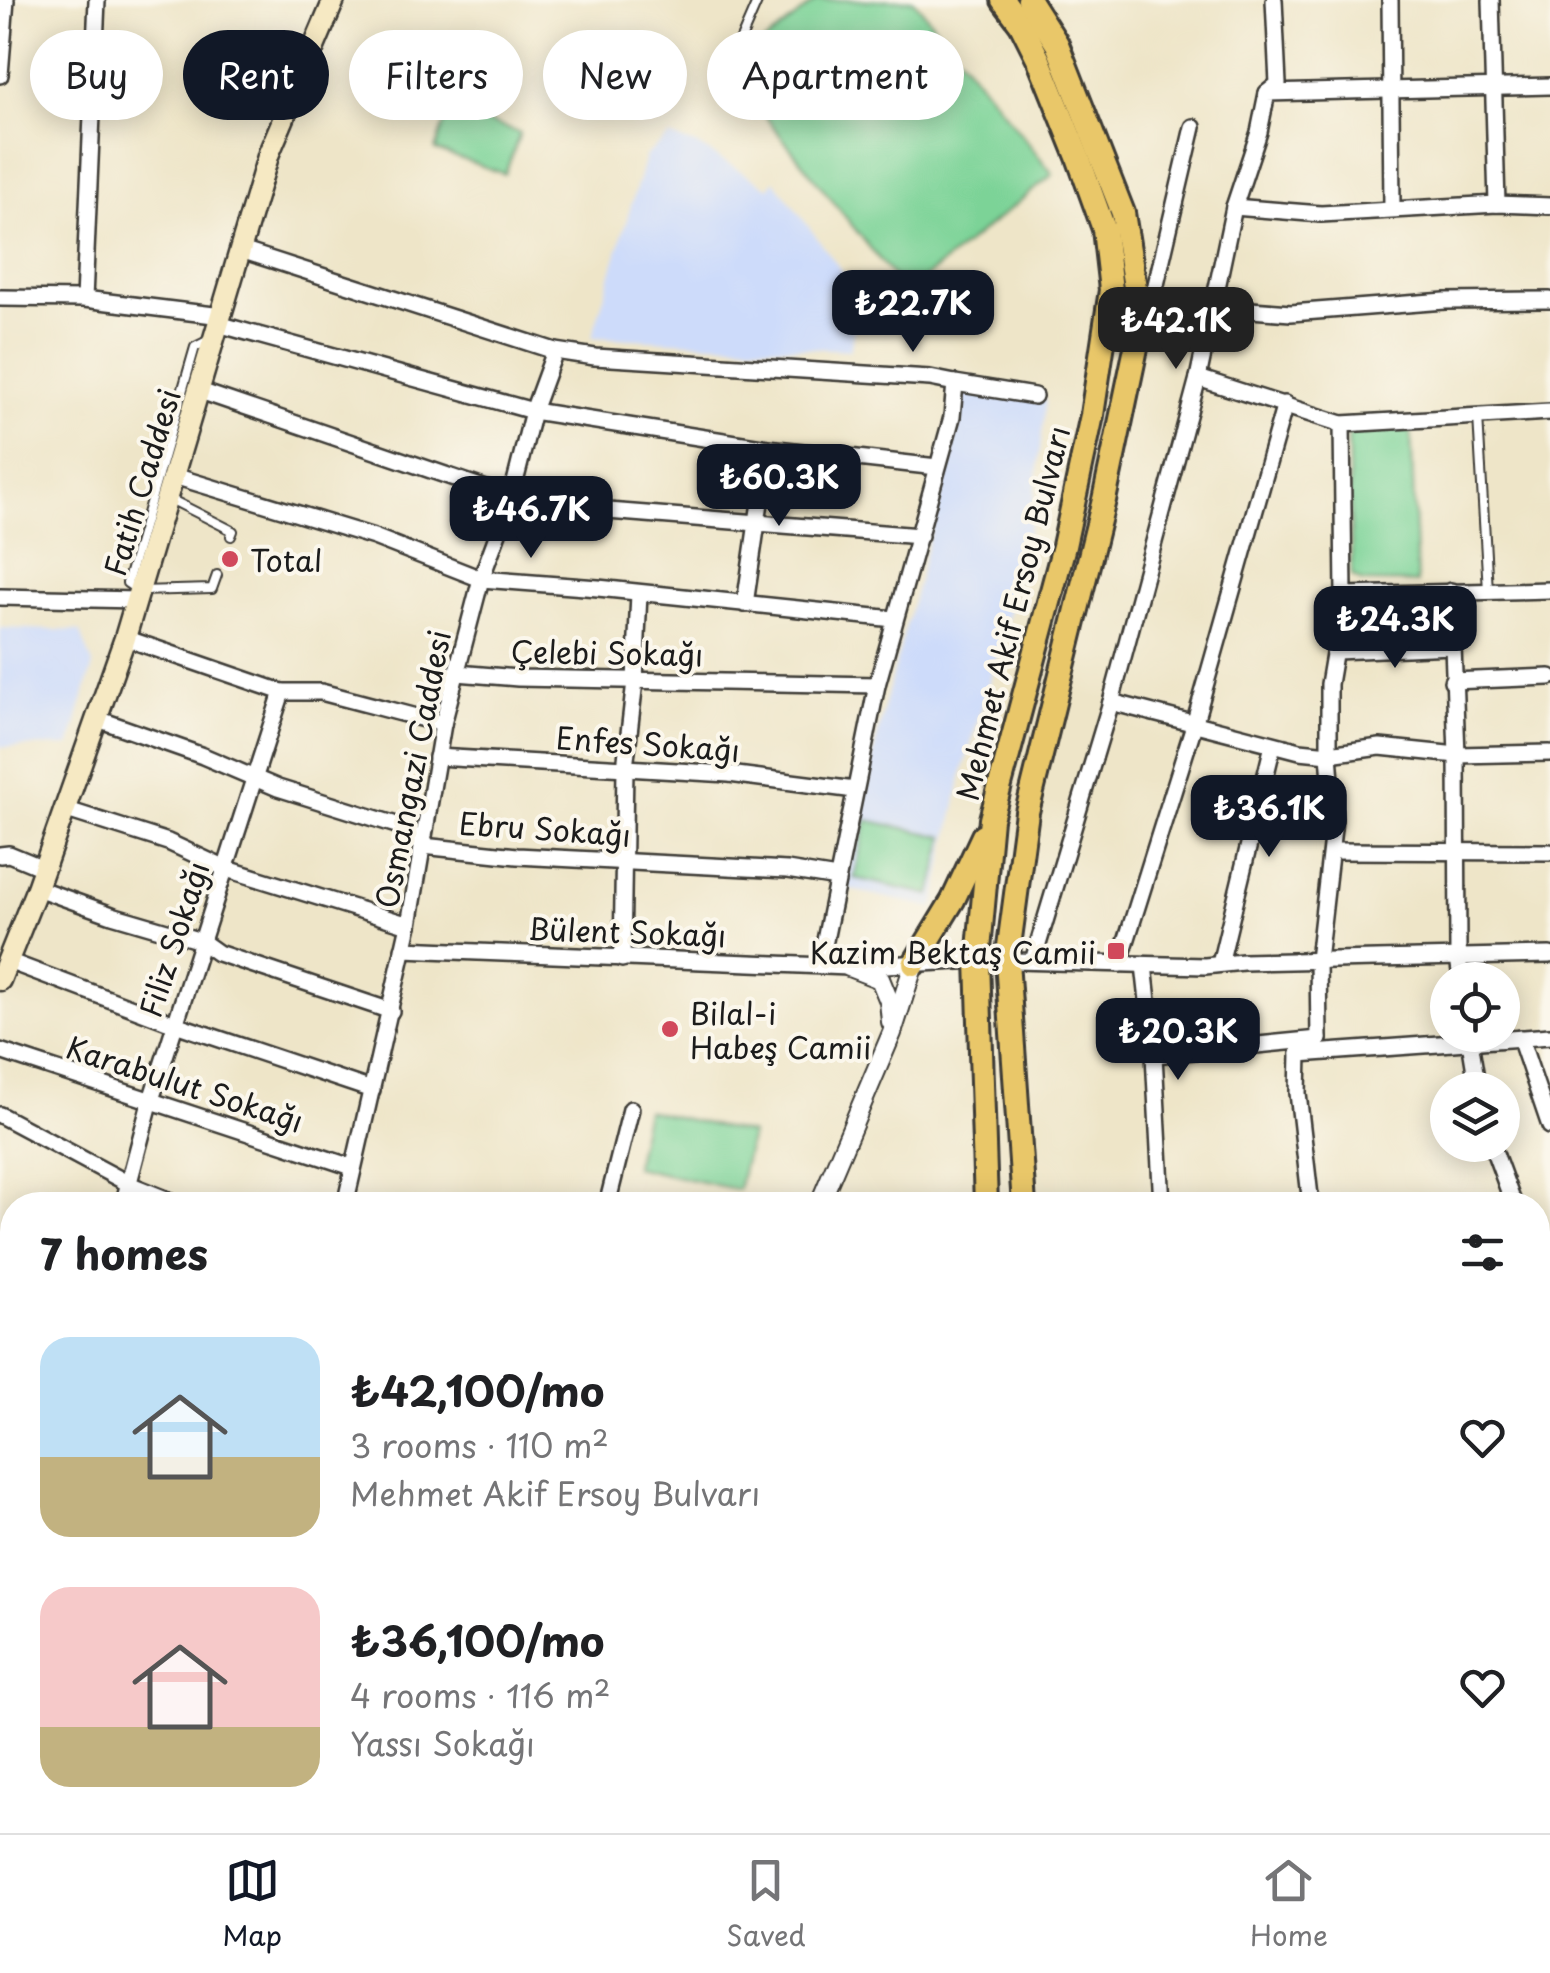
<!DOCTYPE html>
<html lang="en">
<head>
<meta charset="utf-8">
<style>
	:root { --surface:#fff; --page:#f2f2f2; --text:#202124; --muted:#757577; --line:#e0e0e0; --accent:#111827 }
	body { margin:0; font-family:"Playpen Sans",sans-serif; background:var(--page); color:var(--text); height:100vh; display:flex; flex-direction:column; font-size:38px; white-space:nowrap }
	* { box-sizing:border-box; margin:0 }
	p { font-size:32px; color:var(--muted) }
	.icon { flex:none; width:55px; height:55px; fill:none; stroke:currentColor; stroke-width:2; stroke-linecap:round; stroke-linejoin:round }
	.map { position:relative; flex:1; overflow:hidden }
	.drawer { position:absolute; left:0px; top:1192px; width:1550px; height:642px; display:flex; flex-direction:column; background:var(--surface); border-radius:40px 40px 0 0; box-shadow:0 5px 25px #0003 }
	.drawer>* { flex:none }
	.top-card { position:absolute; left:30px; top:30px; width:1000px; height:90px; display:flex; gap:20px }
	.controls { position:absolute; left:1430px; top:962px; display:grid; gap:20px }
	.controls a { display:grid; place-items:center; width:90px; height:90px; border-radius:50%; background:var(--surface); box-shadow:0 5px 25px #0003; font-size:50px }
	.price { position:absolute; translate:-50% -85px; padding:0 22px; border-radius:20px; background:var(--accent); color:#fff; font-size:32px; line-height:65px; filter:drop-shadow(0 2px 5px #0008) }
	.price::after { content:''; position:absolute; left:50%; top:60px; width:30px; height:22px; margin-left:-15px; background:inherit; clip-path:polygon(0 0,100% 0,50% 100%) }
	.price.active { background:#222; color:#fff }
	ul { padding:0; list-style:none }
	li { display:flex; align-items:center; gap:30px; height:250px; padding:0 40px }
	li span { display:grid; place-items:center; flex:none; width:280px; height:200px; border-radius:30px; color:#555 }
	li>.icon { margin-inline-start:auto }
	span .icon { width:120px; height:120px; fill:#fffc; stroke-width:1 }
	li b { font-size:42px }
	h2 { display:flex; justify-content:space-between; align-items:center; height:120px; padding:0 40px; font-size:42px }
	.chip { padding:0 35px; border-radius:45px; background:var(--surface); box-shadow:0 5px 25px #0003; font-size:35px; line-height:90px }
	.chip.active { background:var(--accent); color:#fff }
	.tab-bar { display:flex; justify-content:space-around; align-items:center; height:140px; border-top:2px solid var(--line); background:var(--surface); font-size:28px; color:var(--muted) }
	.tab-bar a { display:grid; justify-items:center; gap:5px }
	.tab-bar .active { color:var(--accent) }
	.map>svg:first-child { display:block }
	.built { fill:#cddbfa }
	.green { fill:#7cd397; stroke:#4c785a; stroke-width:2.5 }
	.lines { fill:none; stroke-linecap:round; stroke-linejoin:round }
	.service-casing { stroke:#3c3a36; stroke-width:12 }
	.minor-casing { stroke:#3c3a36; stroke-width:20 }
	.tertiary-casing { stroke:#3c3a36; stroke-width:22 }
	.secondary-casing { stroke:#3c3a36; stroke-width:25 }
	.primary-casing { stroke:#3c3a36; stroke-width:28 }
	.service { stroke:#fff; stroke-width:8 }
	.minor { stroke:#fff; stroke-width:15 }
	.tertiary { stroke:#fff; stroke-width:18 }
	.secondary { stroke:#f6e9c3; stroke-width:20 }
	.primary { stroke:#e9c769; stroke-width:22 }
	.poi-dot { fill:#d1495b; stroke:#fbf7ec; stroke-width:4 }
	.labels { text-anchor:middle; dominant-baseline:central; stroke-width:8; stroke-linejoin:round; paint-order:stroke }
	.street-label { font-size:30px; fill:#1c1c1c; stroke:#fbf7ec }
	.poi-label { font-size:30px; fill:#1c1c1c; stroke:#fbf7ec; text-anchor:start }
</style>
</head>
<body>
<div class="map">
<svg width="1550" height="1833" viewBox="0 0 1550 1833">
	<rect width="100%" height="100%" fill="#fbf7ec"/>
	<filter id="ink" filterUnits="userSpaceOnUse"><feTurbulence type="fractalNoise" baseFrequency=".01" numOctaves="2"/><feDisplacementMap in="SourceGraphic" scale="20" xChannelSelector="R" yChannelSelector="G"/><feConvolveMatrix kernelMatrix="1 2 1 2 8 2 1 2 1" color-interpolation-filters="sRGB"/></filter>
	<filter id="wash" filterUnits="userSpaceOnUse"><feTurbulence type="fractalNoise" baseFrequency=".0048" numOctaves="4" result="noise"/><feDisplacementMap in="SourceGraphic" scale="40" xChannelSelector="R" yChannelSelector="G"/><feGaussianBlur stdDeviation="2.25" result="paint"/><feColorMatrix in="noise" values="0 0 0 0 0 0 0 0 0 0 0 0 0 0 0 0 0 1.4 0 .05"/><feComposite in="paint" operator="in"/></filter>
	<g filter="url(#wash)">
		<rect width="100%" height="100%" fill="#eee5c8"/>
		<!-- built -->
		<g class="built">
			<polygon points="670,136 700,147 769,188 774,180 861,297 850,350 592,337 646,155"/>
			<polygon points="964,392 1046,400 1032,516 1001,642 962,774 934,908 843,888 885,703 943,488"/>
			<polygon points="0,628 80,631 93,665 70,746 0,747"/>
			<polygon points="184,1823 305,1823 305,1833 185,1833"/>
		</g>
		<!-- green -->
		<g class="green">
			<polygon points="817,0 914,0 1053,174 906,293 729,71"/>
			<polygon points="449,109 520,133 505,174 435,150"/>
			<polygon points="1411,429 1417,583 1362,582 1352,576 1348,437 1351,432"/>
			<polygon points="867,820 945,837 931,895 854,878"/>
			<polygon points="646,1110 751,1134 738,1190 634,1167"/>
			<polygon points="108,1823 184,1823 185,1833 104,1833"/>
		</g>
	</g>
	<g filter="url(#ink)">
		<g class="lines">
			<defs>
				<g id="service">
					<polyline points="738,46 758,0"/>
					<polyline points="211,339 195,347 127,583 139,591 212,589 217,575"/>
					<polyline points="1478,416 1488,591"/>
					<polyline points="170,499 233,531 231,536"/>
					<polyline points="1538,1581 1550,1582"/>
				</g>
				<g id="minor">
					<polyline points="1390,0 1392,208"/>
					<polyline points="1491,0 1497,204"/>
					<polyline points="0,75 6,0"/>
					<polyline points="1267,93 1278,84 1274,0"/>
					<polyline points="1234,207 1321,214 1497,204 1550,206"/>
					<polyline points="241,250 555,351 595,357 930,378 955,383 952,417 877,685 820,965"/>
					<polyline points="0,298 84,299 222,316"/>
					<polyline points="84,299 97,0"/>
					<polyline points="1211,307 1291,313 1445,301 1550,300"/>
					<polyline points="1139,321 1155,289 1193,127"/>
					<polyline points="218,324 533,411 768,448 937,467"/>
					<polyline points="1198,378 1342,424 1550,412"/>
					<polyline points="955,383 1034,396"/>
					<polyline points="200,391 533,505 920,536"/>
					<polyline points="174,476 374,537 481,579 598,588 894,619"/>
					<polyline points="1451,591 1457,755 1458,956 1461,980"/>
					<polyline points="1344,595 1550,590"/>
					<polyline points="0,597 137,600"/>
					<polyline points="745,604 768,448"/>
					<polyline points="125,638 282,692 321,692 443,724"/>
					<polyline points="1336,651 1453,646"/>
					<polyline points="457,673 518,678 877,685"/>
					<polyline points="1452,681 1550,677"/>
					<polyline points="1111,702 1300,751 1329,754 1380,747 1457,755 1550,753"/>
					<polyline points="95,718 203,756 278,788 406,828 423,846 517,856 787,870 837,878"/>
					<polyline points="437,757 729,774 855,790"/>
					<polyline points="64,809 168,842 224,868 409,925"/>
					<polyline points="1332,851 1550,852"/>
					<polyline points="0,855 9,854 43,868"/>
					<polyline points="37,888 112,915 201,941 218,953 391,1011"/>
					<polyline points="403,949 849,967 978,960 1205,966 1243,962 1550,955"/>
					<polyline points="622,959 625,768 635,681 639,593"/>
					<polyline points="8,961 175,1024 372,1090"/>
					<polyline points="1033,961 1111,702 1198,378 1234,207 1259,132 1267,93 1550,86"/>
					<polyline points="1119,964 1194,725 1285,404"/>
					<polyline points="1220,964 1273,745"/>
					<polyline points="1144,965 1154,1055 1162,1205"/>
					<polyline points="1469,1035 1478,1090"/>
					<polyline points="1520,1038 1550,1126"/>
					<polyline points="0,1051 352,1167"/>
					<polyline points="1299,1054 1550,1036"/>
					<polyline points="1154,1055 1319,1039"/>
					<polyline points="0,1115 131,1185 181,1205"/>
					<polyline points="1492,1145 1514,1205"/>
					<polyline points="123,1205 150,1103 282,692"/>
					<polyline points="345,1205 409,925 443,724 481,579 511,498 533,411 555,351"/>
					<polyline points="607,1205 631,1109"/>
					<polyline points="1311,1205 1298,1093 1299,1054 1319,1039 1318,960 1334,820 1329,754 1329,684 1344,595 1342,424"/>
					<polyline points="0,1283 12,1288"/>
					<polyline points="1538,1403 1546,1423 1550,1448"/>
					<polyline points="0,1414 12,1419"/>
					<polyline points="0,1516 12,1485"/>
					<polyline points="1538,1708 1550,1708"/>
					<polyline points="400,1822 401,1833"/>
					<polyline points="599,1822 599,1833"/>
					<polyline points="772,1822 772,1833"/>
					<polyline points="830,1822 830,1833"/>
					<polyline points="927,1822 928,1833"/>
					<polyline points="1317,1829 1454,1833 1535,1822"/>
					<polyline points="96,1833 101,1822"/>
					<polyline points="497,1833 497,1822"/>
				</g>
				<g id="tertiary">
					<polyline points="849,967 880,979 889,1001 891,1022"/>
					<polyline points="819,1205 892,1033 914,964"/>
					<polyline points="1538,1249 1550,1247"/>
					<polyline points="362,1833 373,1822"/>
				</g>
				<polyline id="secondary" points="0,980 37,888 125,638 269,153 334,0"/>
				<g id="primary">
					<polyline points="914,964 953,900 983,836"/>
					<polyline points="986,1205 978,960 991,819 1064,546 1092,415 1111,290 1104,229 1078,157 1039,60 1021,24 1003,0"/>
					<polyline points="1024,1205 1007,961 1027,812 1104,500 1136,348 1137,300 1123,213 1057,44 1029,0"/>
					<polyline points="1023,1822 1025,1833"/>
					<polyline points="1047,1822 1048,1833"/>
					<polyline points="1087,1822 1089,1833"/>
					<polyline points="1106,1822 1107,1833"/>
				</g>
			</defs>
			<!-- service casing -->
			<use href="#service" class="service-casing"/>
			<!-- minor casing -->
			<use href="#minor" class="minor-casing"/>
			<!-- tertiary casing -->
			<use href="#tertiary" class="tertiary-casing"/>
			<!-- secondary casing -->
			<use href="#secondary" class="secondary-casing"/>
			<!-- primary casing -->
			<use href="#primary" class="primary-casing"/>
			<!-- service -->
			<use href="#service" class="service"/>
			<!-- minor -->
			<use href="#minor" class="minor"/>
			<!-- tertiary -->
			<use href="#tertiary" class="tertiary"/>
			<!-- secondary -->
			<use href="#secondary" class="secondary"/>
			<!-- primary -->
			<use href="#primary" class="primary"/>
		</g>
	</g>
	<!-- markers -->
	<g class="poi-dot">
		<circle cx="230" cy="559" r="10"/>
		<rect x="1106" y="941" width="20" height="20" rx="5"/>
		<circle cx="670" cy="1029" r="10"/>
	</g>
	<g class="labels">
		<!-- street labels -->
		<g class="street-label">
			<text transform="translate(141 482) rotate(-73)">Fatih Caddesi</text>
			<text transform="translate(1012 613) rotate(-76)">Mehmet Akif Ersoy Bulvarı</text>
			<text transform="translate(607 652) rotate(1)">Çelebi Sokağı</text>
			<text transform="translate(648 743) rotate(4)">Enfes Sokağı</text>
			<text transform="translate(412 769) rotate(-79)">Osmangazi Caddesi</text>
			<text transform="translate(545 828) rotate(4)">Ebru Sokağı</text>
			<text transform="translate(627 931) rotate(2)">Bülent Sokağı</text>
			<text transform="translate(173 939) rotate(-72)">Filiz Sokağı</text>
			<text transform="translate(185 1083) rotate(18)">Karabulut Sokağı</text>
		</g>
		<!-- poi labels -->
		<g class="poi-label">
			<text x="250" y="559">Total</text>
			<text x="1096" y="951" text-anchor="end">Kazim Bektaş Camii</text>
			<text x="690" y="1012">Bilal-i<tspan x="690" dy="34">Habeş Camii</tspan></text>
		</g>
	</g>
</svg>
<div class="controls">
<a><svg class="icon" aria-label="locate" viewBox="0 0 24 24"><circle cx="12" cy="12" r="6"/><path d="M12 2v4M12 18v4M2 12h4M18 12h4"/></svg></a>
<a><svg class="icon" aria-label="layers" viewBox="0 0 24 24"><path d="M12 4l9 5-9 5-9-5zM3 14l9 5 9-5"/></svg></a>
</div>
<b class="price" style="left:913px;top:355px">₺22.7K</b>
<b class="price active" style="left:1176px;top:372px">₺42.1K</b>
<b class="price" style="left:779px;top:529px">₺60.3K</b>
<b class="price" style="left:531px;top:561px">₺46.7K</b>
<b class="price" style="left:1395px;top:671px">₺24.3K</b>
<b class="price" style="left:1269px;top:860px">₺36.1K</b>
<b class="price" style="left:1178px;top:1083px">₺20.3K</b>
<div class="top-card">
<a class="chip">Buy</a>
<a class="chip active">Rent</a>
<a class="chip">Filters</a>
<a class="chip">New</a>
<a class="chip">Apartment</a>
</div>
<section class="drawer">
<h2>7 homes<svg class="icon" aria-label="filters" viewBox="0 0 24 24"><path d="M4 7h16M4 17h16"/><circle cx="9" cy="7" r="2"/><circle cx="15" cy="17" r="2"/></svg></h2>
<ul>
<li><span style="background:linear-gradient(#bfe0f5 60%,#c2b280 0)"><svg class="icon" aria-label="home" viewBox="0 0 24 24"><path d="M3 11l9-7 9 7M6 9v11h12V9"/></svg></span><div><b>₺42,100/mo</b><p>3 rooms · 110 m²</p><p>Mehmet Akif Ersoy Bulvarı</p></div><svg class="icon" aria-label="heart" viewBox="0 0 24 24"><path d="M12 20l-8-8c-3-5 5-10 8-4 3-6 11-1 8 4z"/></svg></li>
<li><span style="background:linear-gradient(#f6c9c9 70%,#c2b280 0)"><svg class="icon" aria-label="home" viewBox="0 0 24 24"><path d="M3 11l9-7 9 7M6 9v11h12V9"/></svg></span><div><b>₺36,100/mo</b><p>4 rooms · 116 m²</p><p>Yassı Sokağı</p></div><svg class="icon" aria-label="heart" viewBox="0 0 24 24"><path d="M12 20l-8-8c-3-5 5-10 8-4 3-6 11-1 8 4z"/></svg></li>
</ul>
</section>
</div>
<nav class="tab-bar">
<a class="active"><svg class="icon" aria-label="map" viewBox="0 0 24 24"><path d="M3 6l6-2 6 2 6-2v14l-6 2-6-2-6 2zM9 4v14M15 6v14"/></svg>Map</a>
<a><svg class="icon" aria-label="saved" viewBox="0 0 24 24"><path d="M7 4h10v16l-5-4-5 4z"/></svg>Saved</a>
<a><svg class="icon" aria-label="home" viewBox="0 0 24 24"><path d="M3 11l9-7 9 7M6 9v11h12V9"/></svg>Home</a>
</nav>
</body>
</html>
